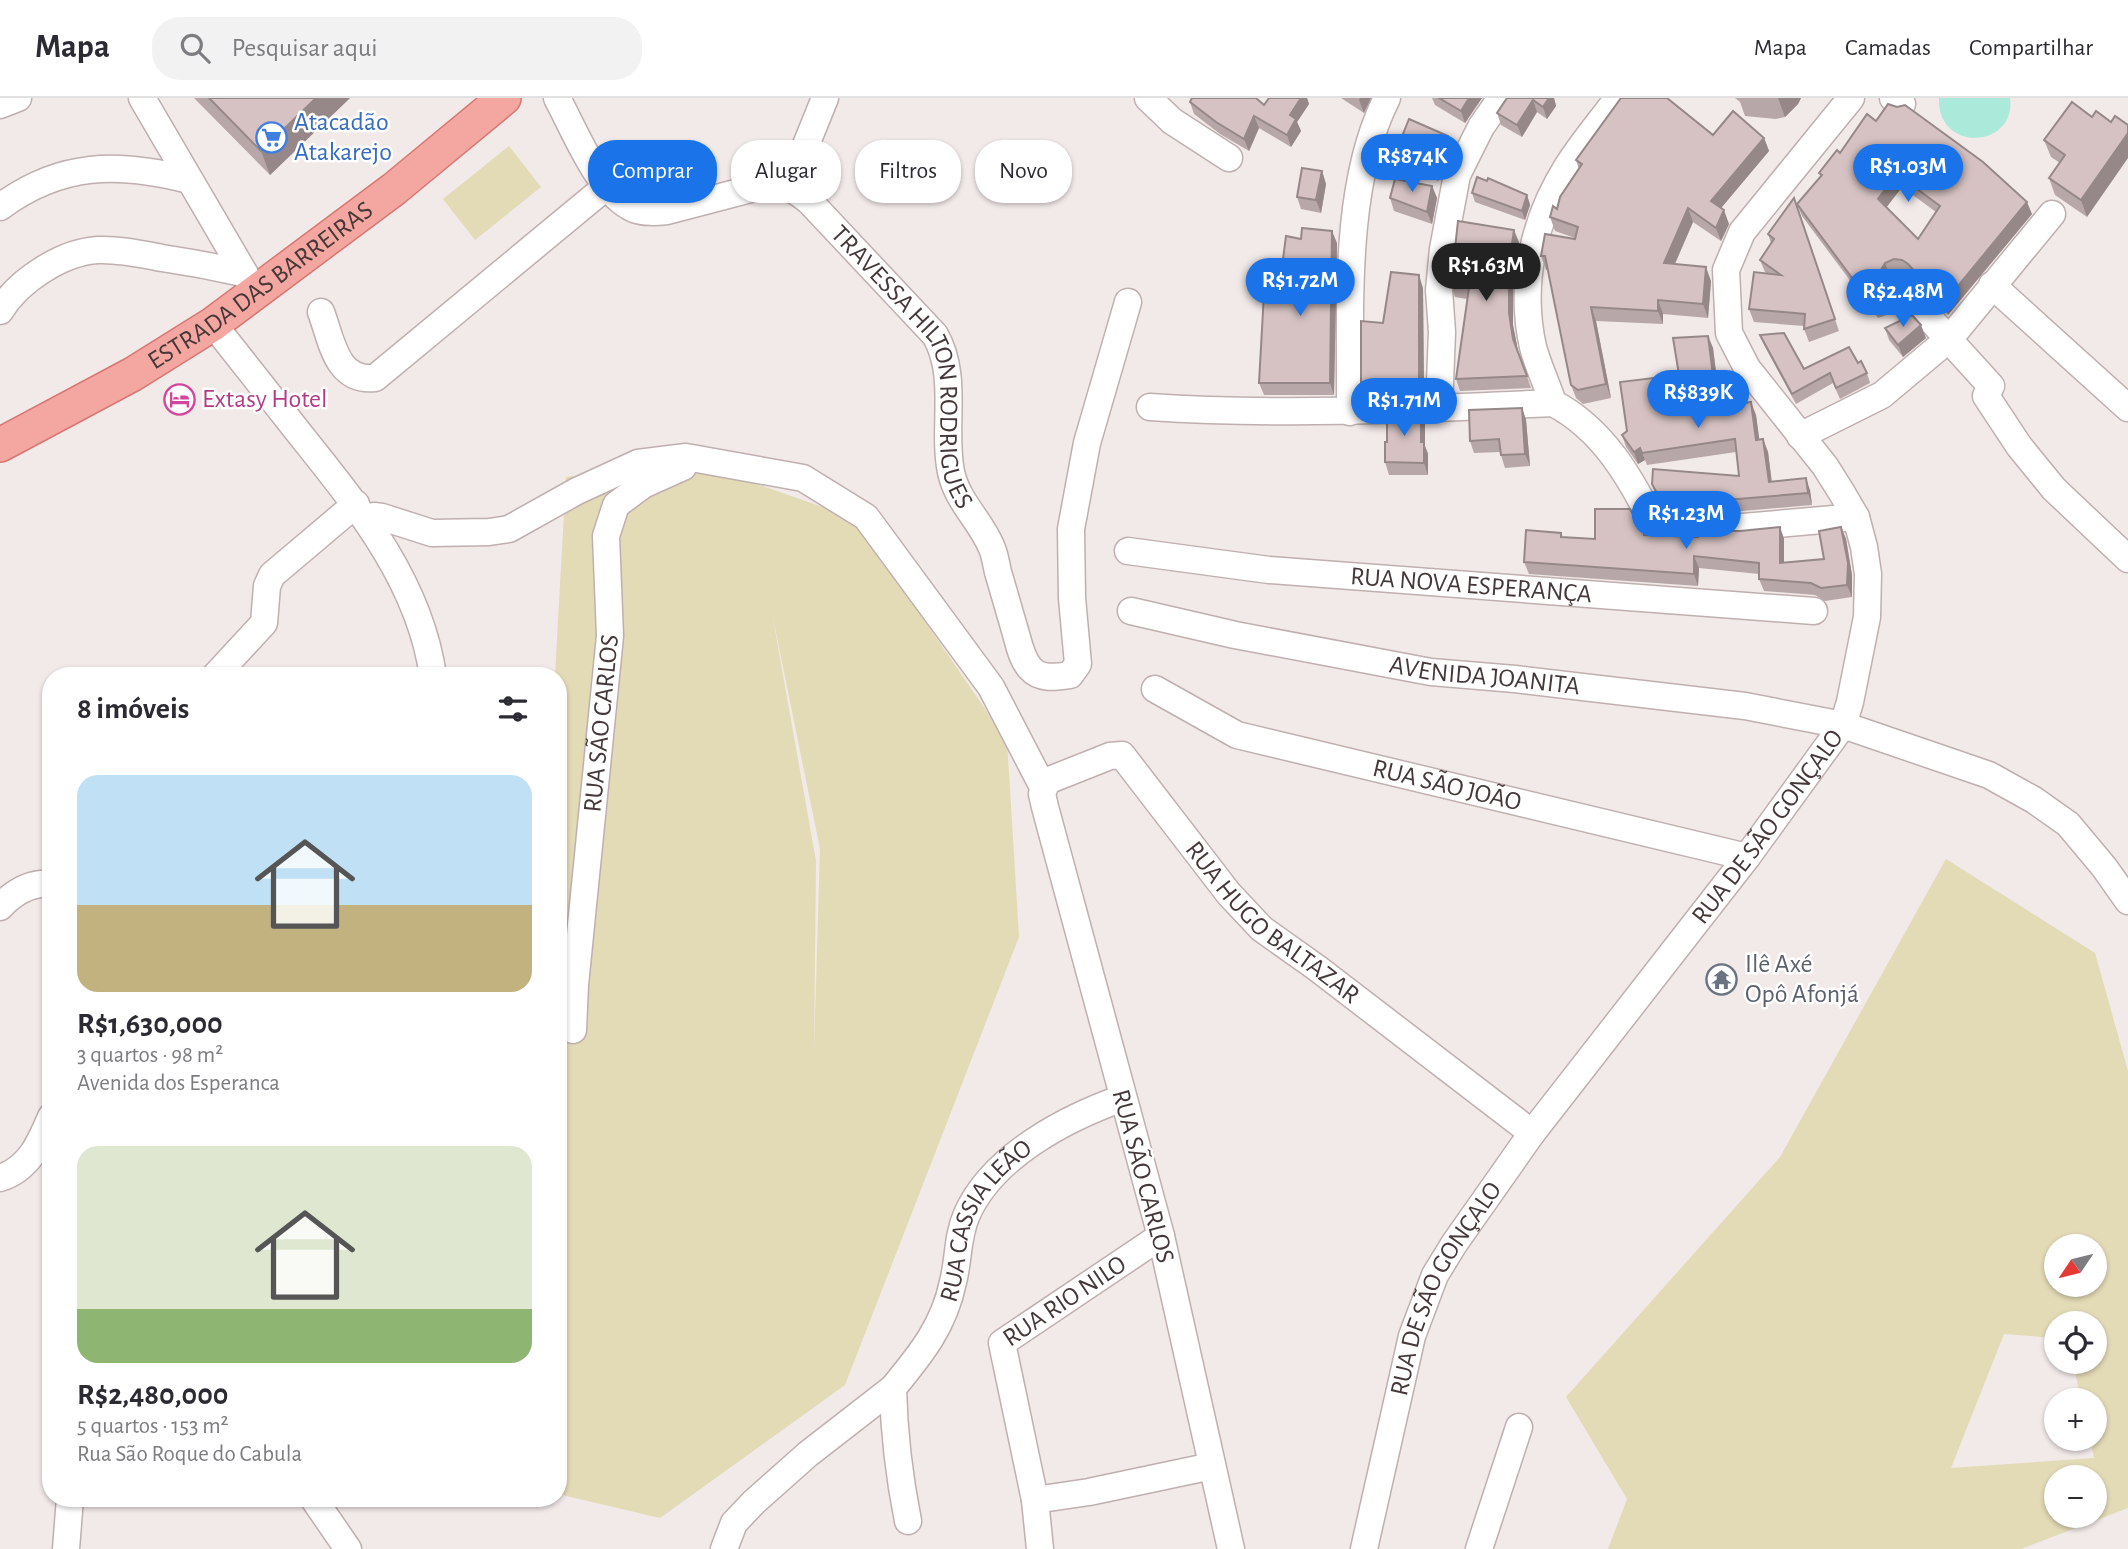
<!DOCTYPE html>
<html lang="pt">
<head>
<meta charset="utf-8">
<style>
	:root { --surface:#fff; --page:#f2f2f3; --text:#2b2b33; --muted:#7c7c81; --line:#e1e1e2; --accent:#1a73e8 }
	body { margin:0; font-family:"Alegreya Sans",sans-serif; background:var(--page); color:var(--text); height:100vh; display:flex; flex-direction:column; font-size:26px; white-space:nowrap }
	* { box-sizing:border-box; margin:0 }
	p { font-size:23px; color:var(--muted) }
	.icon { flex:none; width:38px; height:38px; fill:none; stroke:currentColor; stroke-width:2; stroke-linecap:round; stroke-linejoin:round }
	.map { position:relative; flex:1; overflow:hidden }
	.drawer { position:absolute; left:42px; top:569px; width:525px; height:840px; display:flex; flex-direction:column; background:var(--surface); border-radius:28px; box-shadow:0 2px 5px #0004 }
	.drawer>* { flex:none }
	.guide { position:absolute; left:588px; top:42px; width:665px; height:63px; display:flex; gap:14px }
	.needle { width:46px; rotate:235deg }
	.fabs { position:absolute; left:2044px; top:1136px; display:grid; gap:14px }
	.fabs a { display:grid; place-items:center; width:63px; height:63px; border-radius:50%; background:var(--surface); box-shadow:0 2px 5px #0004; font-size:35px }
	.price { position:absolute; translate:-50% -60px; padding:0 16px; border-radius:24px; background:var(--accent); color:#fff; font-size:23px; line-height:46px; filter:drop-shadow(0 2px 4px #0008) }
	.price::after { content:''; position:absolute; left:50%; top:42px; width:21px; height:16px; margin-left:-10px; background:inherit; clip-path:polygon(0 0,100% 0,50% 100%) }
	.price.selected { background:#222; color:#fff }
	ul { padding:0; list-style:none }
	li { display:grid; align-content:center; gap:14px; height:371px; padding:0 35px }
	li span { display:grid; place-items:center; height:217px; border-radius:21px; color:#555 }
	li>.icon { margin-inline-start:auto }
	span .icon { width:126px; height:126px; fill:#fffc; stroke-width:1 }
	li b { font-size:30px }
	h2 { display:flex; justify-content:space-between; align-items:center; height:84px; padding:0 35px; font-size:30px }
	.pill { padding:0 24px; border-radius:28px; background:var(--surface); box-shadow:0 2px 5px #0004; font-size:24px; line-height:63px }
	.pill.selected { background:var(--accent); color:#fff }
	header { display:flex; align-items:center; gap:42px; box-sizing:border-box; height:98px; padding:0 35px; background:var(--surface); border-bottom:2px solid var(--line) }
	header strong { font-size:33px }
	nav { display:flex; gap:38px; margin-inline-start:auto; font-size:24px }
	.search { width:490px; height:63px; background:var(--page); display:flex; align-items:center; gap:18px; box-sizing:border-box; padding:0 24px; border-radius:28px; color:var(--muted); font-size:26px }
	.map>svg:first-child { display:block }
	.green { fill:#e3dab6; fill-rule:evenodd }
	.water { fill:#abe9da }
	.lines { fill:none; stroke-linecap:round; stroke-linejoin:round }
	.minor-casing { stroke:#c0afaf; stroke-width:29 }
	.major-casing { stroke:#d77772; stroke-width:36 }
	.minor { stroke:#fff; stroke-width:26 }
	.major { stroke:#f4a6a0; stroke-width:33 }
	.wall { fill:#b8a7a8; fill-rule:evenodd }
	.shaded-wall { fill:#968888 }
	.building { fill:#d6c2c3; stroke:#968888; stroke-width:2; fill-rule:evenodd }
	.labels { text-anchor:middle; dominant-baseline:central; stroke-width:5; stroke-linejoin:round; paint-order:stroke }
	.shop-label { font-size:26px; fill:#366cbe; stroke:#fff; text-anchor:start }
	.street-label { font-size:26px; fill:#453838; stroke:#fff }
	.hotel-label { font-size:26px; fill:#b23c85; stroke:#fff; text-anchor:start }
	.worship-label { font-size:26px; fill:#5b616d; stroke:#fff; text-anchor:start }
</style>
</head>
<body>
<header>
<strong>Mapa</strong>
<div class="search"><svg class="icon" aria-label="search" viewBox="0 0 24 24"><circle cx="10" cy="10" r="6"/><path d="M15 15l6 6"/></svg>Pesquisar aqui</div>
<nav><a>Mapa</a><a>Camadas</a><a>Compartilhar</a></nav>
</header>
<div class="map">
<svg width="2128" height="1451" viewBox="0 0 2128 1451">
	<rect width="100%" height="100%" fill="#f2e9e9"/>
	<!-- green -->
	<g class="green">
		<polygon points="509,48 541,89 475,142 443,101"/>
		<path d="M691,363L854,420L1007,643L1019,839L845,1287L660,1420L558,1396V578H555L566,379ZM772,515L820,751L814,954L816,763Z"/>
		<path d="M1946,761L2095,855L2128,973V1410L2021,1451H1608L1627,1401L1566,1299L1780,1059ZM2095,1148V1186H2056V1148ZM2056,1225H2095V1264H2073L2081,1302H2095V1340L2090,1341L2094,1360L1951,1370L2004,1236L2056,1240ZM2095,1379V1418H2056V1379Z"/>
	</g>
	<!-- water -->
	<path class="water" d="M1939,0H2010C2017,50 1937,56 1939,0Z"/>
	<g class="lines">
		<defs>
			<g id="minor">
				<polyline points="142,0 249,183"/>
				<path id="s1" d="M557,0C575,33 599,96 634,111C645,115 656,114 667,113L762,88C784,86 796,91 811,105L935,237C959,278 942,330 951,374C957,403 980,422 991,448C995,456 996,466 998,474C1004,495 1010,515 1016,536C1019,547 1022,561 1030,570C1040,582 1057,579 1070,577L1078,566L1072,500L1071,431L1087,345L1128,204"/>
				<polyline points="1148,0 1172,23 1229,60"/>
				<path d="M1618,0C1601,23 1582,45 1567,69C1533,123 1519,187 1533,249C1538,268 1547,286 1553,305C1603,331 1631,380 1655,429H1743L1856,419"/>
				<polyline points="1893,0 1902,6"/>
				<polyline points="0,7 18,0"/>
				<polyline points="789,89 825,0"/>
				<path d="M0,109C61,64 118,64 189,82"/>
				<polyline points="1992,187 2128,310"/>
				<polyline points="1901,189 1991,288 1986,298 2019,348 2054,391 2128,461"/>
				<path d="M0,213C18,183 62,154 98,152C119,151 141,156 162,160C189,164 216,169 243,175"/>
				<path d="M321,214C332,243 336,284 375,280L607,88"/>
				<path d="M213,226C243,264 273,302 303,340C359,410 420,485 433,578"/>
				<path d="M1150,309C1285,318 1419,311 1553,305"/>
				<polyline points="1439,310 1442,234 1439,192 1443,151 1457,77 1481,29 1501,0"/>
				<path d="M1350,314C1351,215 1342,89 1387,0"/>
				<polyline points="1800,338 1882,297 1950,240 2052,116"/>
				<polyline points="366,421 374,418 382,419 432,435 489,434 509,431 577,393 638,365 686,359 803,380 866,419 991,589 1043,689"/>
				<path id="s2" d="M1128,453L1269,472L1814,513"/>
				<path id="s3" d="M1131,513L1235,537L1431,574L1515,581L1745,608L1843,627L1989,677L2034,702L2068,726L2104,769L2128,803"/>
				<polyline points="215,578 264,525 267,488 272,477 356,406"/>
				<path id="s4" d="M1155,591L1237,637L1747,759"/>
				<path d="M0,809C14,794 30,784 51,786"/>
				<path id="s5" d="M573,932L575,887L610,538L606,438L616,407L643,387L683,369L685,364"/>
				<path d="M0,1080C29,1071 40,1045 51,1019"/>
				<polyline points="313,1400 348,1451"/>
				<polyline points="1035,1402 1089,1394 1212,1368"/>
				<path id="s6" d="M908,1423C899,1378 894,1335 893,1290C921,1256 944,1228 953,1184C959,1161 957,1138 967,1116C993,1058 1066,1020 1123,1000"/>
				<polyline points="66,1451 70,1400"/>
				<polyline points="724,1451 734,1425 754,1404 808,1356 893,1290"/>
				<path id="s7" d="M1040,1451L1035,1402L1002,1245L1161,1138"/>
				<path id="s8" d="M1231,1451L1161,1138L1045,709L1042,696L1047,683L1110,658L1122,657L1229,796L1262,831L1317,870L1532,1035"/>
				<path id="s9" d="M1364,1451L1412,1238L1435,1177L1454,1146L1532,1035L1747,759L1843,627L1850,604L1867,519L1868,476L1864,449L1856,419L1842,395L1825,368L1747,270L1729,235L1726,172L1742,134L1851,0"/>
				<polyline points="1479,1451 1519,1329"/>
			</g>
			<g id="major">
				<path id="s10" d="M0,347L133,276L213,226L394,91L504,0"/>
			</g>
		</defs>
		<!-- minor casing -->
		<use href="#minor" class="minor-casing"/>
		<!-- major casing -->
		<use href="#major" class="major-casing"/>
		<!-- minor -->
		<use href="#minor" class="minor"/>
		<!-- major -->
		<use href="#major" class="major"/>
	</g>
	<!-- wall -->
	<g class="wall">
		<polygon points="194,0 350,0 270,77"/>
		<polygon points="1269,0 1307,0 1309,6 1297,24 1301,33 1291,49 1259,30 1249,53 1220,36 1194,16 1190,4 1264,7"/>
		<polygon points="1341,0 1371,0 1364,15"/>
		<polygon points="1432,0 1482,0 1465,25 1435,7"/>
		<polygon points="1507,0 1554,0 1556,8 1547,21 1537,14 1522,39 1501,27 1497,15"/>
		<polygon points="1735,0 1801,0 1798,6 1785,19 1776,21 1745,18 1740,4"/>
		<polygon points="2072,4 2087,119 2055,97 2049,80 2060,65 2051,59 2044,42"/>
		<path d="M1876,23L2032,116L1948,217L1913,178L1906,174H1898L1890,178L1886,186L1896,200L1901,212L1878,220L1802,118L1797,106L1821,79L1819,75ZM1902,89L1936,114L1918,141L1886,109Z"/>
		<polygon points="1713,37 1764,40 1769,53 1721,110 1729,126 1721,143 1693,124 1675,166 1711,183 1708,220 1663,216 1663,226 1596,223 1611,300 1583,306 1576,300 1571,287 1548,172 1546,172 1541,158 1575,140 1555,133 1550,119 1557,111 1579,71 1576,62"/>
		<polygon points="1452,49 1438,83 1399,67 1395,56"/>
		<polygon points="1322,73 1326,86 1321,115 1301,111 1297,99"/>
		<polygon points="1432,88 1437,100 1432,126 1394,113 1390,100"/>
		<polygon points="1472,95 1527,97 1530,107 1525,122 1475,104"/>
		<polygon points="1794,100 1839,233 1809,244 1804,231 1804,228 1754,224 1749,211 1767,176 1765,174 1760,162 1771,145 1768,136"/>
		<polygon points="1519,144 1513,178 1513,227 1518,253 1531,290 1460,293 1456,281 1467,201 1455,199 1451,187"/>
		<polygon points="1337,145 1334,297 1264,297 1259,285 1305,199 1309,177 1288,173 1283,161"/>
		<polygon points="1423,190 1424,295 1366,297 1361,284 1383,225"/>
		<polygon points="1885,230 1926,240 1903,259 1889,242"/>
		<polygon points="1760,237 1804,271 1858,265 1867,275 1870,285 1840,301 1833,285 1796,306 1764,247"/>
		<polygon points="1708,238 1713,250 1720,309 1756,317 1759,342 1763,341 1768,354 1772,384 1810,392 1812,407 1742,413 1665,413 1657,398 1652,386 1739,378 1736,354 1647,367 1645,362 1638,366 1626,349 1622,337 1627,333 1679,277"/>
		<polygon points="1522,310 1526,322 1530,368 1505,370 1500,354 1474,355 1470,343"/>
		<polygon points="1425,326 1425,348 1428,356 1428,377 1389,377 1385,364 1387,344"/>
		<polygon points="1637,424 1646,437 1698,439 1740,433 1780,429 1784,441 1784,465 1824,461 1841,429 1846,441 1852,477 1852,499 1825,503 1815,497 1764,493 1759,481 1759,476 1699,470 1698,488 1529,476 1524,464 1561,435 1563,439 1595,441"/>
	</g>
	<!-- shaded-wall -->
	<g class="shaded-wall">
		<polygon points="316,0 350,0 270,77 261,53"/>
		<polygon points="1301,0 1307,0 1309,6 1297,24 1301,33 1291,49 1287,37 1290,17"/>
		<polygon points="1360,0 1371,0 1364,15 1359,2"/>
		<polygon points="1469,0 1482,0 1465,25 1461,13"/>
		<polygon points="1549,0 1554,0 1556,8 1547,21 1543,9"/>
		<polygon points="1778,0 1801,0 1798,6 1785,19"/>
		<polygon points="1533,2 1537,14 1522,39 1517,27"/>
		<polygon points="1254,18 1259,30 1249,53 1244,41"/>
		<polygon points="2128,35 2128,60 2087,119 2081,102"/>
		<polygon points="1448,38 1452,49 1438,83 1434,71"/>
		<polygon points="1764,40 1769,53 1716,116 1711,103"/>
		<polygon points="1322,73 1326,86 1321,115 1316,102"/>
		<polygon points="1897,76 1902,89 1883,114 1878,101"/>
		<polygon points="1432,88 1437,100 1432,126 1427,114"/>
		<polygon points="1527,97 1530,107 1525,122 1522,113"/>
		<polygon points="2027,104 2032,116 1948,217 1944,205"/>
		<polygon points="1688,110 1693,124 1669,179 1664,165"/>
		<polygon points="1724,112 1729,126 1721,143 1716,130"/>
		<polygon points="1514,132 1519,144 1513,178 1513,227 1518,253 1531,290 1513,241 1509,215 1509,166"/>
		<polygon points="1332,133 1337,145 1334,297 1330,285"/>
		<polygon points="1885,165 1890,178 1886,185 1881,179 1881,172"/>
		<polygon points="1706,169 1711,183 1708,220 1703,206"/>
		<polygon points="1419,177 1423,190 1424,295 1419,282"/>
		<polygon points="1658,202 1663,216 1663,226 1658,213"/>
		<polygon points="1591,209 1596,223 1611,300 1606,286"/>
		<polygon points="1921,227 1926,240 1903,259 1898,247"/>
		<polygon points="1708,238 1713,250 1722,322 1717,309"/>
		<polygon points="1751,304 1756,317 1761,354 1756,342"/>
		<polygon points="1522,310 1526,322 1530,368 1525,356"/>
		<polygon points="1421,314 1425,326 1425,348 1428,356 1428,377 1424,365 1421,344"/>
		<polygon points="1763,341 1768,354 1773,396 1769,384"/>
		<polygon points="1640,350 1645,362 1638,366 1634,354"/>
		<polygon points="1806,380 1810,392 1812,407 1808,395"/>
		<polygon points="1780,429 1784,441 1784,477 1780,465"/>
		<polygon points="1841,429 1846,441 1852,477 1852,499 1847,487"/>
		<polygon points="1694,458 1699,470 1698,488 1694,476"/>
	</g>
	<!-- building -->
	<g class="building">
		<polygon points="209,0 316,0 261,53"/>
		<polygon points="1192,0 1256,0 1264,7 1269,0 1301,0 1290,17 1296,21 1287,37 1254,18 1244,41 1216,24 1190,4"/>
		<polygon points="1439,0 1469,0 1461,13"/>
		<polygon points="1507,0 1549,0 1543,9 1533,2 1517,27 1497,15"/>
		<polygon points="1621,0 1667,0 1713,37 1733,13 1764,40 1711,103 1724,112 1716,130 1688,110 1664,165 1706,169 1703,206 1658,202 1658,213 1591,209 1606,286 1578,292 1571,287 1545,158 1541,158 1545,136 1575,141 1578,129 1550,119 1553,108 1557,111 1560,99 1582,66 1576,62"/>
		<polygon points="2072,4 2092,19 2096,13 2111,24 2115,18 2128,27 2128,35 2081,102 2049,80 2065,57 2044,42"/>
		<path d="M1888,6L1897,9L1905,7L1983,64L2027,104L1944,205L1908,166L1902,162L1894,161L1885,165L1881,172V179L1896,200L1873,208L1797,106L1822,77L1819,75L1837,52L1840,55L1867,16L1876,23ZM1897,76L1940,108L1918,141L1878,101Z"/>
		<polygon points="1409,21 1448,38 1434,71 1395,56"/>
		<polygon points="1302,70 1322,73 1316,102 1297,99"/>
		<polygon points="1477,79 1487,83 1488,80 1527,97 1522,113 1472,95"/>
		<polygon points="1395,81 1432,88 1427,114 1390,100"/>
		<polygon points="1794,100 1835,221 1804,231 1805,216 1749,211 1754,174 1781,177 1760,162 1774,141 1768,136"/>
		<polygon points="1458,123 1514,132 1509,166 1509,215 1513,241 1527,278 1456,281 1469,190 1451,187"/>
		<polygon points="1302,130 1332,133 1330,285 1259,285 1264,195 1305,199 1306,197 1310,166 1283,161 1286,138 1301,141"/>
		<polygon points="1391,174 1419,177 1419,282 1361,284 1361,223 1383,225"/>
		<polygon points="1912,217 1921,227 1898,247 1885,230"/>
		<polygon points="1784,235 1804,271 1849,249 1858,265 1861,263 1867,275 1836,290 1830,275 1792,296 1760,237"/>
		<polygon points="1708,238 1717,309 1751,304 1756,342 1763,341 1769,384 1806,380 1808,395 1738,401 1660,401 1652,386 1653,371 1739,378 1735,341 1642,355 1640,350 1634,354 1622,337 1627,333 1620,284 1679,277 1673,240"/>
		<polygon points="1522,310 1525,356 1501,357 1499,341 1470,343 1469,312"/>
		<polygon points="1421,314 1421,344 1424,344 1424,365 1385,364 1385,344 1387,344 1387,315"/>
		<polygon points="1595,411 1630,411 1637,424 1644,431 1644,437 1698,439 1699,433 1740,433 1780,429 1780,465 1824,461 1819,433 1841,429 1848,465 1847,487 1821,490 1811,485 1759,481 1759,465 1694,458 1694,476 1524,464 1526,432 1561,435 1561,439 1595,441"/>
	</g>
	<!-- icons -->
	<defs>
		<symbol id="supermarket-ring" viewBox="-11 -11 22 22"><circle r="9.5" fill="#fff" stroke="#3f7fe0" stroke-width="1.5"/><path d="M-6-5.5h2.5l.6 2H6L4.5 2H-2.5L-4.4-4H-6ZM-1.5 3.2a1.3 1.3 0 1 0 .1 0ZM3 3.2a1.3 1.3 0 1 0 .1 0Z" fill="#3f7fe0"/></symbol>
		<symbol id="hotel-ring" viewBox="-11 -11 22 22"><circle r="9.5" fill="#fff" stroke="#d1479c" stroke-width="1.5"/><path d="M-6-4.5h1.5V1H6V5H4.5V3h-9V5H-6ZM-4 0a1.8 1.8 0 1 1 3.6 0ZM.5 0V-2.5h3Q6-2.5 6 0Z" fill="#d1479c"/></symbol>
		<symbol id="temple-ring" viewBox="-11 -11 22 22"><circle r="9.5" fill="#fff" stroke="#6b7280" stroke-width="1.5"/><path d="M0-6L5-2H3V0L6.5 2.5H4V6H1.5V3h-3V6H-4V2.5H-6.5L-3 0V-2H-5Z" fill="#6b7280"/></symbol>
	</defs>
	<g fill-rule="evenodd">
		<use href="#supermarket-ring" x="254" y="22" width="35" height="35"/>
		<use href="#hotel-ring" x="162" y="284" width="35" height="35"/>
		<use href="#temple-ring" x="1704" y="864" width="35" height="35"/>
	</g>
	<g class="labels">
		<!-- shop labels -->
		<g class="shop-label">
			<text x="294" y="24">Atacadão<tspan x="294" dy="30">Atakarejo</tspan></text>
		</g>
		<!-- street labels -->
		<g class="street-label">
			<text stroke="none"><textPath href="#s10" startOffset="306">ESTRADA DAS BARREIRAS</textPath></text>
			<text stroke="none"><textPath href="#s1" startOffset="520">TRAVESSA HILTON RODRIGUES</textPath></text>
			<text stroke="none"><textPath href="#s2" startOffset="345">RUA NOVA ESPERANÇA</textPath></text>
			<text stroke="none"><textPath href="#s3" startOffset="360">AVENIDA JOANITA</textPath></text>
			<text stroke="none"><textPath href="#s5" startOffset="308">RUA SÃO CARLOS</textPath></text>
			<text stroke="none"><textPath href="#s4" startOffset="310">RUA SÃO JOÃO</textPath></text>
			<text stroke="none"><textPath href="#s9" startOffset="842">RUA DE SÃO GONÇALO</textPath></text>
			<text stroke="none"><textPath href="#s8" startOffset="1099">RUA HUGO BALTAZAR</textPath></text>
			<text transform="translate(1143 1078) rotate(75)">RUA SÃO CARLOS</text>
			<text stroke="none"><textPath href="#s6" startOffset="329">RUA CASSIA LEÃO</textPath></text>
			<text stroke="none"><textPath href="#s9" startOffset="275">RUA DE SÃO GONÇALO</textPath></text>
			<text stroke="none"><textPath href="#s7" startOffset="285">RUA RIO NILO</textPath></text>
		</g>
		<!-- hotel labels -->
		<g class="hotel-label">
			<text x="202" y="301">Extasy Hotel</text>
		</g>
		<!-- worship labels -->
		<g class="worship-label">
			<text x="1745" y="866">Ilê Axé<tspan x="1745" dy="30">Opô Afonjá</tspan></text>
		</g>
	</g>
</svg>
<div class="fabs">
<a><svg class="needle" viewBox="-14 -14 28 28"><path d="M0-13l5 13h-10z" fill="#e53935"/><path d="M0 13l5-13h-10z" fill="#7c7c81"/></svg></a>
<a><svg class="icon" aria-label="locate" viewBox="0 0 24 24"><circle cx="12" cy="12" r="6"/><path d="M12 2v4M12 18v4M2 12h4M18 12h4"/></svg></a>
<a>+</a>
<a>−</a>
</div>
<b class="price" style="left:1412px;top:96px">R$874K</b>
<b class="price" style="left:1908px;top:106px">R$1.03M</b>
<b class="price selected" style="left:1486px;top:205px">R$1.63M</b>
<b class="price" style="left:1300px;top:220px">R$1.72M</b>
<b class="price" style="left:1903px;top:231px">R$2.48M</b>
<b class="price" style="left:1698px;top:332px">R$839K</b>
<b class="price" style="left:1404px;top:340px">R$1.71M</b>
<b class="price" style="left:1686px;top:453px">R$1.23M</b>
<div class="guide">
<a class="pill selected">Comprar</a>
<a class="pill">Alugar</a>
<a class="pill">Filtros</a>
<a class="pill">Novo</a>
</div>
<section class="drawer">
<h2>8 imóveis<svg class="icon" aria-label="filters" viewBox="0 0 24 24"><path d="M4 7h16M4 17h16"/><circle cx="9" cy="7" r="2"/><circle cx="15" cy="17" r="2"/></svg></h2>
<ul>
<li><span style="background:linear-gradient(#bfe0f5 60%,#c2b280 0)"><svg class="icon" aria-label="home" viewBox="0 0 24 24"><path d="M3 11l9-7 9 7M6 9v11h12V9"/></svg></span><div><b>R$1,630,000</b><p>3 quartos · 98 m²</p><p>Avenida dos Esperanca</p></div></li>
<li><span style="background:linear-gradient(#dfe7d0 75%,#8fb573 0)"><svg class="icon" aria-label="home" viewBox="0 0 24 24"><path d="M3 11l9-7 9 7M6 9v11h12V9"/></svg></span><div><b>R$2,480,000</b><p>5 quartos · 153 m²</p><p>Rua São Roque do Cabula</p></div></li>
</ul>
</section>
</div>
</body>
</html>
